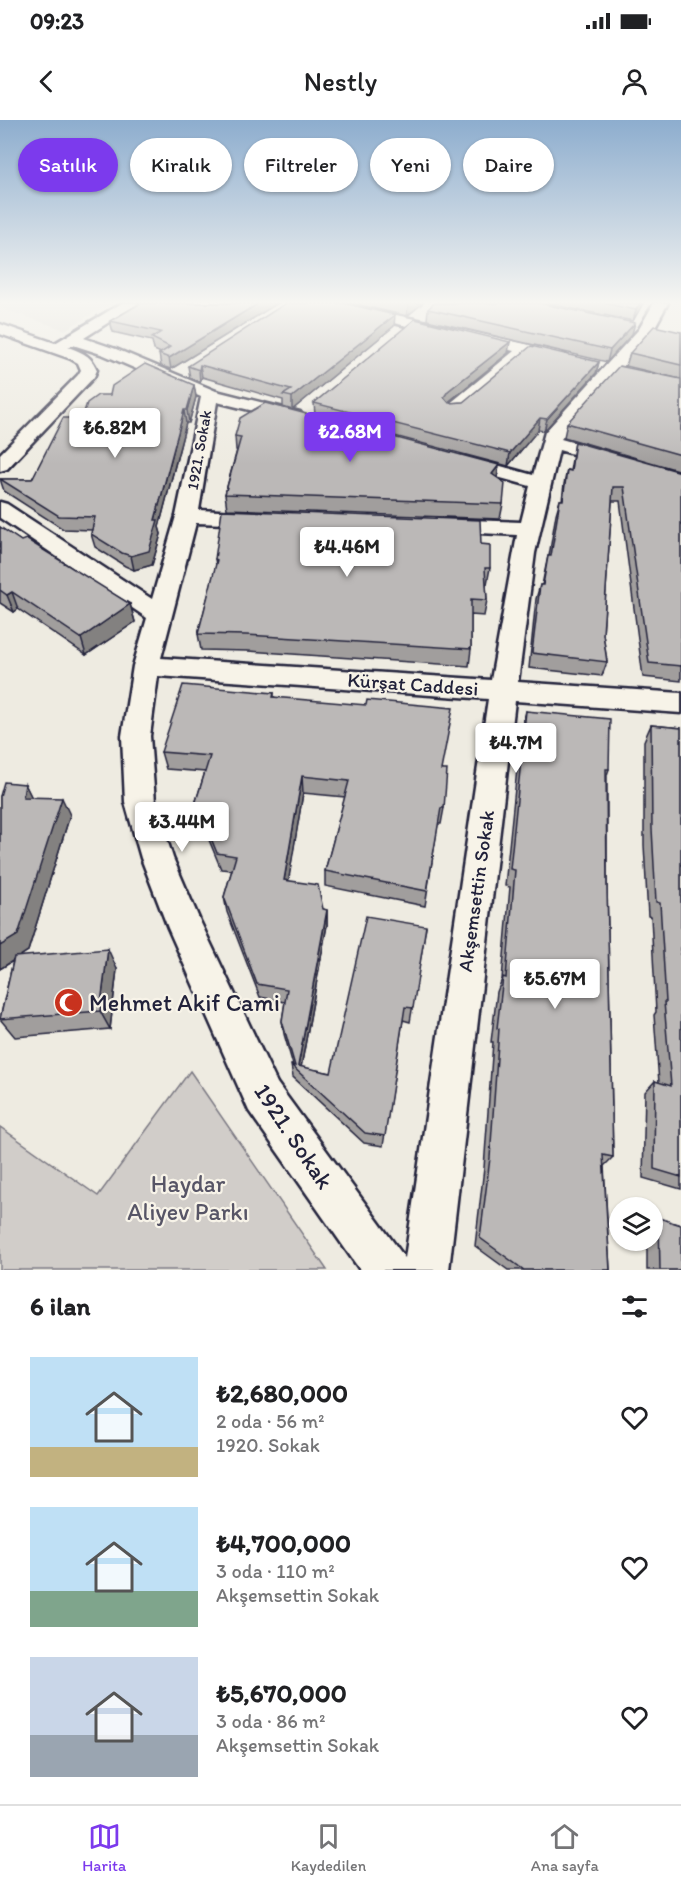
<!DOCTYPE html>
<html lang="tr">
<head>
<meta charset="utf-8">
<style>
	:root { --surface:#fff; --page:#f2f2f2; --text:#202124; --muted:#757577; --line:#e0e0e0; --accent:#7c3aed }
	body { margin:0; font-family:Itim,sans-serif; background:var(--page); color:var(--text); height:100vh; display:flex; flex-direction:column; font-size:22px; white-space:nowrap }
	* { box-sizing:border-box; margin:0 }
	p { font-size:20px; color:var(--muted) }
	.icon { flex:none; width:33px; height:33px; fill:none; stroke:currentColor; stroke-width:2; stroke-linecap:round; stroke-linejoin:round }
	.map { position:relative; height:1150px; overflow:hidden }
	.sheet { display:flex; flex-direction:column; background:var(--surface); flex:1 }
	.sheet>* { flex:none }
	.hud { position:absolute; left:18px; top:18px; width:645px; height:54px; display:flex; gap:12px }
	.controls { position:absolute; left:609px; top:1077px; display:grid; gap:12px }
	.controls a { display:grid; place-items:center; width:54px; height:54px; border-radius:50%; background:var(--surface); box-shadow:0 2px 4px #0004; font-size:30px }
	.price { position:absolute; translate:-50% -51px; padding:0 14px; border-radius:6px; background:#fff; color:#222; font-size:20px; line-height:39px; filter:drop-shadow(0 2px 3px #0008) }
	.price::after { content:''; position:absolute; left:50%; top:36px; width:18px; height:14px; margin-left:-9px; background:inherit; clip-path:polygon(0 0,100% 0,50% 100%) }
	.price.on { background:var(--accent); color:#fff }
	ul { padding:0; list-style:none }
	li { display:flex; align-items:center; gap:18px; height:150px; padding:0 30px }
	li span { display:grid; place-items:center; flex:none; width:168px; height:120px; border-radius:0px; color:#555 }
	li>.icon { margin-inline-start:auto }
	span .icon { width:72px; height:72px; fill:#fffc; stroke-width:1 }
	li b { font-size:26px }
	h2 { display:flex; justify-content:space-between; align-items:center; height:72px; padding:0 30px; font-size:26px }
	.pill { padding:0 21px; border-radius:27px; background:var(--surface); box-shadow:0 2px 4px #0004; font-size:21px; line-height:54px }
	.pill.on { background:var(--accent); color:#fff }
	.status { display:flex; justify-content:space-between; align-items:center; height:42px; padding:0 30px; background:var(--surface); direction:ltr }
	.status svg { height:16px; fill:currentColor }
	header { display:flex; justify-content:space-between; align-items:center; height:78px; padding:0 30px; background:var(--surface); font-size:27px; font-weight:600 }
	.tabs { display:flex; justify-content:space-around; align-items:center; height:84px; border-top:2px solid var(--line); background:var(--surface); font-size:16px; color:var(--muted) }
	.tabs a { display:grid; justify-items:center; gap:3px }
	.tabs .on { color:var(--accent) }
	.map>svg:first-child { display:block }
	.built { fill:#dfdcd4 }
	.green { fill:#d1cdc9; stroke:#7a7882; stroke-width:1.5 }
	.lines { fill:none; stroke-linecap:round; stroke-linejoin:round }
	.minor-casing { stroke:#22223b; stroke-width:5 }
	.minor { fill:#f7f3e8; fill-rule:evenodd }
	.wall { fill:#a19e9d; stroke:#22223b; stroke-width:1.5 }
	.shaded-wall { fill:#838180; stroke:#22223b; stroke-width:1.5 }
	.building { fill:#bbb8b7; stroke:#22223b; stroke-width:1.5 }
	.labels { text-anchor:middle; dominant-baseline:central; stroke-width:4.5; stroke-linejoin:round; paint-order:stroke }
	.far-street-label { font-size:16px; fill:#22223b; stroke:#f7f3e8 }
	.street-label { font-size:20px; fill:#22223b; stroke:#f7f3e8 }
	.near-poi-label { font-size:24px; fill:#22223b; stroke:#f7f3e8; text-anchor:start }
	.near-street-label { font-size:24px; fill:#22223b; stroke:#f7f3e8 }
	.near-park-label { font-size:24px; fill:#575566; stroke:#f7f3e8 }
</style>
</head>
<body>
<div class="status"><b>09:23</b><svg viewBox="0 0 49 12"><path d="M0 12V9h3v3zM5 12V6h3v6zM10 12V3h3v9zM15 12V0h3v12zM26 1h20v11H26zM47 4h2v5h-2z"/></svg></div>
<header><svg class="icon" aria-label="back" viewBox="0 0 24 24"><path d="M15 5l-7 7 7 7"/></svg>Nestly<svg class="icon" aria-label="person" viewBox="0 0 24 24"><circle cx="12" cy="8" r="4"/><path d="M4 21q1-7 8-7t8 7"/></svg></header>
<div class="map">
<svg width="681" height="1150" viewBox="0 0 681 1150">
	<rect width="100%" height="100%" fill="#eeebe1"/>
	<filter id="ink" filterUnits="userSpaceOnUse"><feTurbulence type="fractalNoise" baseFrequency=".0167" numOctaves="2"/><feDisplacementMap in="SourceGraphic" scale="12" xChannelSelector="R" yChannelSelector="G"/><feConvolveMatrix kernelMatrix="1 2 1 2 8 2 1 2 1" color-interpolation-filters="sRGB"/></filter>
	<g filter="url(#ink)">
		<!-- built -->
		<polygon class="built" points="0,183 111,183 65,210 0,188"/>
		<!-- green -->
		<polygon class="green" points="190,951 327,1150 0,1150 0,1007 98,1076"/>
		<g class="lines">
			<defs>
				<g id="minor">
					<path d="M122,183H139L84,218L116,229L216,271L300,292L303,296L300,300L294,301L217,282L199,390L258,393L266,394L269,399L266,404L258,405L196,403L161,538L491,560L517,415L443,411L435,410L432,405L435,400L443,399L521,402L530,366L457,346L454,342L457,338L464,336L533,355L545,312L639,209L654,183H668L651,214L561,319L681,353V365L559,330L535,433L518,562L681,573V593L515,581L449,1150H360L249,991L168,808L141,738L125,682L122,616L133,546L147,498L0,398V382L7,384L152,479L176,396L201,277L104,235L73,225L68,227C83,233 91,235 97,250L94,257L7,349L0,351V334L78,255L81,250L78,243L71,239L0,214V204L55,223ZM158,556L488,579L405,1138L277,963L200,801L173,738L155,682L150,616Z"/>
					<polygon points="318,183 343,183 561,232 569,237 561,242 529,234 460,293 448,293 445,289 448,285 514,231 325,187"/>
				</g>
			</defs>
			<!-- minor casing -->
			<use href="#minor" class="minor-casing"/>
			<!-- minor -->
			<use href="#minor" class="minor"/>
		</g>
		<!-- wall -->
		<g class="wall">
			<polygon points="141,183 278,183 171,249 161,246 159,234 161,233 154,230 152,221 113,212 110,201"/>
			<polygon points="352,183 423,183 407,196"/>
			<polygon points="545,183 643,183 633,201"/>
			<polygon points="428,189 632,214 607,242 427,200"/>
			<polygon points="394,206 292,290 283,287 283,280 202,257 200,262 190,258 188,246"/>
			<polygon points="681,212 681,351 564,317 567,303 676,258 626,246 630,233"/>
			<polygon points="508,233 448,282 449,283 463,282 599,242 596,253 544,311 538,310 508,346 315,295 314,283"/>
			<polygon points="194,265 196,277 189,303 186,303 159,407 161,414 152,445 134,450 125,446 95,427 91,414 92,410 63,409 4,371 0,359 32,359 110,275"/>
			<polygon points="235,316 499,345 497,358 503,384 500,399 227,389 225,374 237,330 236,330"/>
			<polygon points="575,322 681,352 681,561 643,557 620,381 612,381 603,514 607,542 602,556 529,548 536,479 540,465 542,465 548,436 549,436 556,394 560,380 562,380 564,364 567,350 570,351"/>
			<polygon points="0,407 21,421 130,484 135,502 86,535 18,489 14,492 0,483"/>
			<polygon points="481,424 490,448 487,464 486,464 487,480 484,496 471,495 471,529 469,546 248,531 201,530 198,514 216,446 215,439"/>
			<polygon points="274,573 274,577 442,650 444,688 441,704 438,704 425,786 325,766 325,751 345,677 303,673 288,761 323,789 327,790 327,805 301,947 331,953 426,806 410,902 403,900 383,1026 364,1023 293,957 291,945 293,945 284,914 282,901 285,882 260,877 227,792 224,777 232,750 221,749 200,698 196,681 205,652 166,649 161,632"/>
			<polygon points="526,591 609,649 607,655 607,767 613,1037 604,1046 610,1150 508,1150 475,1126 484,1048 493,922 491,922 497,872 502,859 510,767 505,766 521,610"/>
			<polygon points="651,605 681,608 681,1069 643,1058 645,972 655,961 659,963 654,895 656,892 651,797 648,796 644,725 644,621"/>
			<polygon points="25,664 31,677 70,695 28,831 19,836 117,849 110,909 15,917 0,899 13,841 0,849 0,676"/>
			<polygon points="659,1098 681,1150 647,1150 647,1120 652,1120 652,1103"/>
		</g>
		<!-- shaded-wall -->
		<g class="shaded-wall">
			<polygon points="259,183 278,183 171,249 169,238"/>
			<polygon points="410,183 423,183 407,196 408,184"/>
			<polygon points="640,183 643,183 633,201 636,190"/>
			<polygon points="395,195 394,206 292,290 292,277"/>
			<polygon points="635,203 632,214 607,242 610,230"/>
			<polygon points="510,222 508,233 447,283 444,277 448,271"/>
			<polygon points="599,242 596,253 544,311 547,299"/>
			<polygon points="200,245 202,257 200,262 199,250"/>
			<polygon points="194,265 196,277 189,303 187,290"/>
			<polygon points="184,290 186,303 159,407 161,414 152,445 134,450 131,436 155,400"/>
			<polygon points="540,298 538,310 508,346 510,333"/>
			<polygon points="499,345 497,359 492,354"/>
			<polygon points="12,472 18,489 14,492 7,475"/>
			<polygon points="130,484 135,502 86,535 81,518"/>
			<polygon points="302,656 303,673 286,776 284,760"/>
			<polygon points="25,664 34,682 23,677"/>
			<polygon points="62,678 70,695 28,831 0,849 0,826"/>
			<polygon points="327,790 327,805 300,953 298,946"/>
			<polygon points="108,829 117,849 110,909 100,891"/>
		</g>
		<!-- building -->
		<g class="building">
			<polygon points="141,183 259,183 169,238 159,234 170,227 152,218 161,212 110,201"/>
			<polygon points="286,183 343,183 395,195 292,277 283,275 291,270 200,245 199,250 188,246"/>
			<polygon points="434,183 538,183 635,203 610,230 428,189"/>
			<polygon points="602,183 640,183 636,190"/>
			<polygon points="415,199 510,222 448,271 444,277 449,283 463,282 531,226 599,242 547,299 540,298 510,333 314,283"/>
			<polygon points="654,206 681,212 681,245 630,233"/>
			<polygon points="145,244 194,265 187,290 184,290 155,400 158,400 149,431 131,436 122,433 91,414 95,397 59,396 0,359 32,359 63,298 82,298 87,283 98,275 110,275 112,266"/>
			<polygon points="619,246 681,259 681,335 567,303"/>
			<polygon points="265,283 499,345 492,354 505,363 503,384 225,374 241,317 235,316 240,298"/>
			<polygon points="575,322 681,352 681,546 649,543 624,367 613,367 603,514 607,542 532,533 540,465 543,465 548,436 551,436 560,380 563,380 567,350 571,351"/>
			<polygon points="222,390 480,400 481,424 490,425 490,448 485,448 487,480 471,479 471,529 246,515 198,514 217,440 215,439"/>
			<polygon points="0,407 21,421 26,419 130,484 81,518 12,472 7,475 0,470"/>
			<polygon points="183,565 274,573 273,577 366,585 367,580 453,588 441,650 447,650 444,688 441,688 427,771 325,751 349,661 302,656 284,760 318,765 323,789 327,790 298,946 331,953 366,796 426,806 413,888 405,887 385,1016 365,1013 291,945 295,946 282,901 287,869 257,864 224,777 236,736 217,733 196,681 210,636 161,632"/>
			<polygon points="526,591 610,599 609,649 606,649 607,767 613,1037 603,1035 610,1150 524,1150 480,1118 490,1038 499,909 497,908 503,857 506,858 515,750 510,749"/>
			<polygon points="651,605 681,608 681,1057 654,1049 655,961 671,966 664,882 666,882 660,783 656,782 652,709"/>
			<polygon points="4,662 25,664 23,677 62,678 18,815 0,826 0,676"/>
			<polygon points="108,829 100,891 0,899 14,837"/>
			<polygon points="659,1098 681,1105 681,1150 660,1150"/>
		</g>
	</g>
	<!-- sky -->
	<linearGradient id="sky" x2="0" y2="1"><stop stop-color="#8dadce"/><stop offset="0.53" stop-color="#f7f6f2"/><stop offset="1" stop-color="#f7f6f2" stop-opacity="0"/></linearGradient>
	<rect width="681" height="344" fill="url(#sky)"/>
	<!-- icons -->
	<defs>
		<symbol id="mosque-disc" viewBox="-11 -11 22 22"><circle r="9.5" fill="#c8321e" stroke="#f7f3e8"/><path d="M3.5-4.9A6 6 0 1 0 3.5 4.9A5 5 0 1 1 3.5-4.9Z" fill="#fff"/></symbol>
	</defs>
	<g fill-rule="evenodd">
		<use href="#mosque-disc" x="52" y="866" width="33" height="33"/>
	</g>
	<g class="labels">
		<!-- far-street labels -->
		<g class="far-street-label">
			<text transform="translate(199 330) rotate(-80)">1921. Sokak</text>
		</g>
		<!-- street labels -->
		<g class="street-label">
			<text transform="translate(413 564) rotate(4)">Kürşat Caddesi</text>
			<text transform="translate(476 771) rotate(-82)">Akşemsettin Sokak</text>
		</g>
		<!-- near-poi labels -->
		<g class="near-poi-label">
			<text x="89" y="882">Mehmet Akif Cami</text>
		</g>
		<!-- near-street labels -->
		<g class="near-street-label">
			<text transform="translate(294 1016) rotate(56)">1921. Sokak</text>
		</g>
		<!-- near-park labels -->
		<g class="near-park-label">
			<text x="188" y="1063">Haydar<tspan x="188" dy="28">Aliyev Parkı</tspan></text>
		</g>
	</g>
</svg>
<div class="controls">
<a><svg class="icon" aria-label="layers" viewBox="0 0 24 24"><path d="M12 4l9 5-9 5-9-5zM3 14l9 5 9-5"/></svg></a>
</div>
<b class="price" style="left:115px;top:339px">₺6.82M</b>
<b class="price on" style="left:350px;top:343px">₺2.68M</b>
<b class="price" style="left:347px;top:458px">₺4.46M</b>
<b class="price" style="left:516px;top:654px">₺4.7M</b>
<b class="price" style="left:182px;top:733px">₺3.44M</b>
<b class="price" style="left:555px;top:890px">₺5.67M</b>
<div class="hud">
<a class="pill on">Satılık</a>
<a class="pill">Kiralık</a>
<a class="pill">Filtreler</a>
<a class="pill">Yeni</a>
<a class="pill">Daire</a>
</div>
</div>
<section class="sheet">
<h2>6 ilan<svg class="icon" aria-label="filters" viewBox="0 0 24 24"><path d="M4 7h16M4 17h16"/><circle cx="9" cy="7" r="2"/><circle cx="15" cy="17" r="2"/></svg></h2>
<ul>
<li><span style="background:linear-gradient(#bfe0f5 75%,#c2b280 0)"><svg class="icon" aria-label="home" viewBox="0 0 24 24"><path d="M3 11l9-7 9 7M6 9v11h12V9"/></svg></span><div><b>₺2,680,000</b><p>2 oda · 56 m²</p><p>1920. Sokak</p></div><svg class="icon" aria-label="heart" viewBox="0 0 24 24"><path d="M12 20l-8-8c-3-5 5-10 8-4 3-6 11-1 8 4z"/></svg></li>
<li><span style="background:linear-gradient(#bfe0f5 70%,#7fa58c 0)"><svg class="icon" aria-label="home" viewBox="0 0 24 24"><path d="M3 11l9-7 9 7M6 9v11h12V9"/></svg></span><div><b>₺4,700,000</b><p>3 oda · 110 m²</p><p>Akşemsettin Sokak</p></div><svg class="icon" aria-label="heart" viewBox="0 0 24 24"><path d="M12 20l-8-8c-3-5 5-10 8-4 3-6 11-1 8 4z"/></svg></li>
<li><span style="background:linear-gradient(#c9d6e8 65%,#9aa5b1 0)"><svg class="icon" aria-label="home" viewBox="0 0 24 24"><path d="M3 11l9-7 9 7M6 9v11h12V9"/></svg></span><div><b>₺5,670,000</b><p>3 oda · 86 m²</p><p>Akşemsettin Sokak</p></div><svg class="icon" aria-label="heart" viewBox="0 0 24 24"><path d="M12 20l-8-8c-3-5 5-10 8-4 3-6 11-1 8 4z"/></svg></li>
</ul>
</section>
<nav class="tabs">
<a class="on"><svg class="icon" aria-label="map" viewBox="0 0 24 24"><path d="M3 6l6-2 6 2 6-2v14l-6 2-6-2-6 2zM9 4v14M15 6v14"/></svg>Harita</a>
<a><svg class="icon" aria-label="saved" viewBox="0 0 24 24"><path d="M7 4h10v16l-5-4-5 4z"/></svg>Kaydedilen</a>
<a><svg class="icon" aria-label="home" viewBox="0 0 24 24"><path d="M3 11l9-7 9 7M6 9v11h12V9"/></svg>Ana sayfa</a>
</nav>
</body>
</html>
